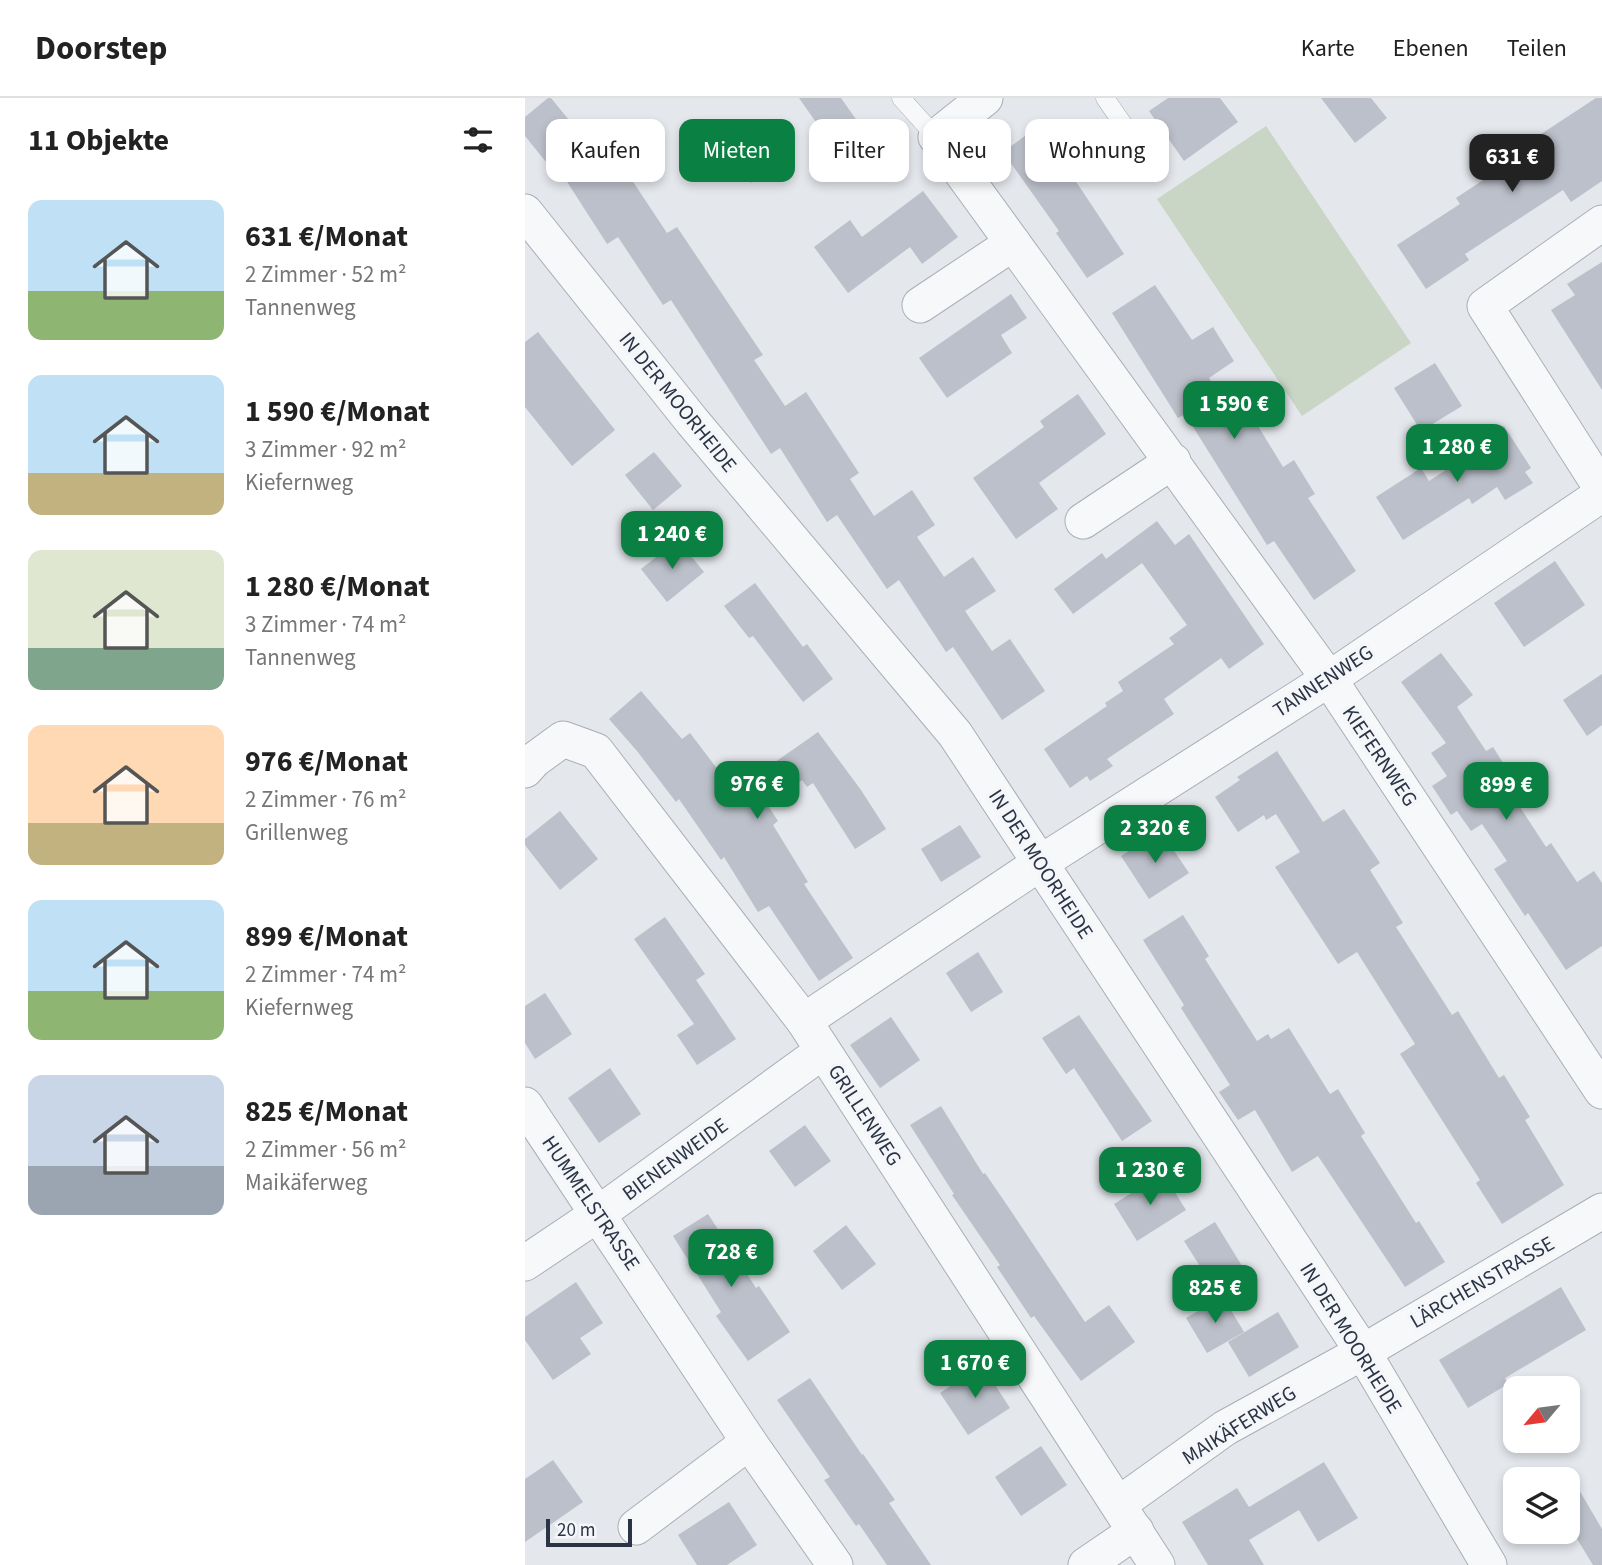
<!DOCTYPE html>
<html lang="de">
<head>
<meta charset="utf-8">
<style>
	:root { --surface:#fff; --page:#f2f2f2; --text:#222; --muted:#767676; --line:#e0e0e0; --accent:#0b8043 }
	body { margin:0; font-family:"Source Sans 3",sans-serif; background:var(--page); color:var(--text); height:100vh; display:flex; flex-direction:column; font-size:26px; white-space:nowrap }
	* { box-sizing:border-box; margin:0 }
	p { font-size:23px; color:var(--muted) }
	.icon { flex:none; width:38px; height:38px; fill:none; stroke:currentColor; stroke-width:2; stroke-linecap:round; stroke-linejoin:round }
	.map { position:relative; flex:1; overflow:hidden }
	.details { display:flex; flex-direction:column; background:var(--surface); width:525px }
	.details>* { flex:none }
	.guide { position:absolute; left:21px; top:21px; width:665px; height:63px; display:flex; gap:14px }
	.needle { width:46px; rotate:241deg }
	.controls { position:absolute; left:978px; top:1278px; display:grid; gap:14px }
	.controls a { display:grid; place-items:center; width:77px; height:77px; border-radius:14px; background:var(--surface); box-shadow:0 4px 10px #0003; font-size:35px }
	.scale { position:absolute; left:21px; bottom:18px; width:86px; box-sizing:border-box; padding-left:7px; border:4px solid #2b3445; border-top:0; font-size:19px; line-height:24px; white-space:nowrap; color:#2b3445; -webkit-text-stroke:5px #f4f6f9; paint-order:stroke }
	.price { position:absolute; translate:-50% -60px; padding:0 16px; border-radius:14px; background:var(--accent); color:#fff; font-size:23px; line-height:46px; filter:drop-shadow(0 2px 4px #0008) }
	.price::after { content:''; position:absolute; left:50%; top:42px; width:21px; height:16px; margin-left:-10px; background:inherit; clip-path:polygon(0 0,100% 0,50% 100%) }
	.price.current { background:#222; color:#fff }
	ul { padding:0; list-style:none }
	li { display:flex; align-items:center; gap:21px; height:175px; padding:0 28px }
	li span { display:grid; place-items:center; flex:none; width:196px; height:140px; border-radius:14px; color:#555 }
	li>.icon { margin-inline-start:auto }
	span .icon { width:84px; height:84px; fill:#fffc; stroke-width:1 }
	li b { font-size:30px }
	h2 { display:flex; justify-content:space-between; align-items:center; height:84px; padding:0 28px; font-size:30px }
	.pill { padding:0 24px; border-radius:14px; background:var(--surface); box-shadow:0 4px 10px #0003; font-size:24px; line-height:63px }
	.pill.current { background:var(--accent); color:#fff }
	header { display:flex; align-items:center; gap:42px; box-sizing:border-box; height:98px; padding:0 35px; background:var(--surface); border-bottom:2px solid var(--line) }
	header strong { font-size:33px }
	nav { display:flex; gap:38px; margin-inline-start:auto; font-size:24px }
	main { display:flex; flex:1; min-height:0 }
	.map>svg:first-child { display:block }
	.green { fill:#c9d6c5 }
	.building { fill:#bbc0ca }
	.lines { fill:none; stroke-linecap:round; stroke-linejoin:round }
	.lane-casing { stroke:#a9aeb7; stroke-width:19 }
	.street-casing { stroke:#a9aeb7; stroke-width:37 }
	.lane { stroke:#f7f8fa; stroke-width:18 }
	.street { stroke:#f7f8fa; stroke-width:35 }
	.labels { text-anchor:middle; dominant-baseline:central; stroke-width:7; stroke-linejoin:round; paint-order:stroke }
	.street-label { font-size:21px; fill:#2b3445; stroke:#f4f6f9 }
</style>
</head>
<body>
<header>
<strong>Doorstep</strong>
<nav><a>Karte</a><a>Ebenen</a><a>Teilen</a></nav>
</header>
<main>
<section class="details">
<h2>11 Objekte<svg class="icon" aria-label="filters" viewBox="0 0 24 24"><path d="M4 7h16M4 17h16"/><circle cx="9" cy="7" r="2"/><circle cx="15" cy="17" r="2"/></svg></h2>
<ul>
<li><span style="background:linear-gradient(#bfe0f5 65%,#8fb573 0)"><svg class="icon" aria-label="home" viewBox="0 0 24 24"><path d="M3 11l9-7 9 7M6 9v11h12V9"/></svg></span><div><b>631 €/Monat</b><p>2 Zimmer · 52 m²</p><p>Tannenweg</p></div></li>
<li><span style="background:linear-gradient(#bfe0f5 70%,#c2b280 0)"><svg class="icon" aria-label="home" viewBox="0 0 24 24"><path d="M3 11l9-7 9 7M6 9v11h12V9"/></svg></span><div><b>1 590 €/Monat</b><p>3 Zimmer · 92 m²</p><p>Kiefernweg</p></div></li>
<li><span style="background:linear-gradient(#dfe7d0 70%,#7fa58c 0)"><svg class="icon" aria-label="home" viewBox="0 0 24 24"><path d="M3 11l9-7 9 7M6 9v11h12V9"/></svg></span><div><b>1 280 €/Monat</b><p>3 Zimmer · 74 m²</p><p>Tannenweg</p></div></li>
<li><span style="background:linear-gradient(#ffd9b3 70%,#c2b280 0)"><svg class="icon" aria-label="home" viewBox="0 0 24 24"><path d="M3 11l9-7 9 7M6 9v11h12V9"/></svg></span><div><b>976 €/Monat</b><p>2 Zimmer · 76 m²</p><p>Grillenweg</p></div></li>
<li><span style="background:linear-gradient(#bfe0f5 65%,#8fb573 0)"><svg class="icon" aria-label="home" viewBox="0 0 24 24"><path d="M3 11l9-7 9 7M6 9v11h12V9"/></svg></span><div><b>899 €/Monat</b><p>2 Zimmer · 74 m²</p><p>Kiefernweg</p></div></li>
<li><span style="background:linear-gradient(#c9d6e8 65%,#9aa5b1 0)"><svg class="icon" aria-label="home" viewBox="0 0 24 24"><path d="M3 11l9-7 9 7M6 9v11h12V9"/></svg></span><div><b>825 €/Monat</b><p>2 Zimmer · 56 m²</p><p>Maikäferweg</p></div></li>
</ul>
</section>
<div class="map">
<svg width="1077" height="1467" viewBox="0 0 1077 1467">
	<rect width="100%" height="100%" fill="#e4e7ec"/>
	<!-- green -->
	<polygon class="green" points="741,28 886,245 777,318 632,101"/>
	<!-- building -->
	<g class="building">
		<polygon points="23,0 26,0 84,71 95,64 142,135 152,129 238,257 229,262 260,308 281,294 334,375 325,381 349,418 387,392 410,427 392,439 419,479 448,459 471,493 440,513 467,553 485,541 520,593 477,622 428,549 421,554 374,482 362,491 312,417 302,424 255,350 246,356 146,202 138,207 93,139 82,146 30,65 25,69 0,38 0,19"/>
		<polygon points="274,0 316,0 342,37 314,57"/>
		<polygon points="643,0 695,0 713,24 659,63 624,13"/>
		<polygon points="796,0 846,0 862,20 830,45"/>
		<polygon points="1071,0 1077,0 1077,83 1046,104 1038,92 940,156 944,162 901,191 872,147 935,106 931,100 999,55 995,50"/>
		<polygon points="229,21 258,62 226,85 196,44"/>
		<polygon points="512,29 524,47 535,39 561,75 550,82 599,156 562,180 531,135 534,133 478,54"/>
		<polygon points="398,93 433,139 397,166 385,149 323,195 289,149 325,122 337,139"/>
		<polygon points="1077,164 1077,292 1026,212 1050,197 1042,186"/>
		<polygon points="630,187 667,242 688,229 709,263 684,280 710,321 724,313 758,369 769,362 790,396 783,400 831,473 789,502 749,443 742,447 660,316 653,320 587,215"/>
		<polygon points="486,196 502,220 476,237 487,255 422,300 394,260"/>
		<polygon points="13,234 90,332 47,368 0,309 0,244"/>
		<polygon points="910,265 937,308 896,333 869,290"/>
		<polygon points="553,296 581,336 514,385 533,411 491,441 448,380 519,329 515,323"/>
		<polygon points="979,328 1006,370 1000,374 1008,385 980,402 972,389 947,406 944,400 878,442 851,399 896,370 904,383 950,353 947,348"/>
		<polygon points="129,354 157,388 128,412 100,377"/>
		<polygon points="632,423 650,447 664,436 739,546 704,571 696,560 639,601 649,616 582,661 588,668 565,683 562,678 545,690 519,651 582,608 580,605 598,593 593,584 649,546 644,540 662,527 617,465 548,516 529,491 577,455 581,461"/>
		<polygon points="153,442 179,474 142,504 116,471"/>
		<polygon points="1030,463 1060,507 999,549 969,505"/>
		<polygon points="230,485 278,549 282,546 308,581 278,604 228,538 224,540 199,508"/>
		<polygon points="916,555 948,597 932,609 961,653 968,649 990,684 982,689 1021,749 1026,745 1052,784 1069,773 1077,785 1077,848 1041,872 1003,815 1000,818 969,771 982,763 957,726 946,733 932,713 926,717 907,688 922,678 906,655 921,645 876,584"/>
		<polygon points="1077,576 1077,627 1062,638 1038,602"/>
		<polygon points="116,593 157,641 165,635 209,693 293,634 336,692 361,731 330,751 288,685 282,689 277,682 242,706 253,723 248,727 283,784 279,786 328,860 294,883 244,808 233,814 199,759 196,762 154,701 151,704 112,653 84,621"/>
		<polygon points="752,653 798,724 819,711 855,765 845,772 878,825 871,829 927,917 933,913 974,980 979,977 1005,1019 1000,1022 1039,1087 977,1126 951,1085 955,1082 875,956 890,946 832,854 813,866 750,769 775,754 751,716 741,722 739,717 713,734 690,699 715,682 712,679"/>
		<polygon points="35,713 73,761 35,792 0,747 0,741"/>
		<polygon points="435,727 456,759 416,784 396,751"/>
		<polygon points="636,733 664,775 624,801 596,758"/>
		<polygon points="658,817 684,858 680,861 732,943 743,936 746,941 764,930 805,996 813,991 840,1035 836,1038 891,1125 894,1123 920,1164 880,1189 793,1058 767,1074 730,1012 713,1022 694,994 705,987 656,910 659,907 618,842"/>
		<polygon points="140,819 180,876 171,882 211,941 172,967 152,937 169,926 109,841"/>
		<polygon points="453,854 478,894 446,914 421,875"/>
		<polygon points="20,895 47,936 10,961 0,945 0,908"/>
		<polygon points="554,917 627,1023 597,1043 549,970 541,976 517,940"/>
		<polygon points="366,919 395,962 355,990 325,947"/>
		<polygon points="85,970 116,1016 74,1045 43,1000"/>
		<polygon points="416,1008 458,1076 460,1075 486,1113 560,1224 584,1207 610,1244 556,1283 509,1218 506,1220 472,1169 475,1167 427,1097 429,1096 385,1027"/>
		<polygon points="280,1027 306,1063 270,1089 244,1053"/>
		<polygon points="638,1075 661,1112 612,1143 589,1106"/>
		<polygon points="183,1116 231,1190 234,1188 265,1234 223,1263 191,1218 196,1214 148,1138"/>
		<polygon points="690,1124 717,1168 687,1187 659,1143"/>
		<polygon points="321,1127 351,1166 317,1192 288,1153"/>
		<polygon points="51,1184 78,1225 55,1240 66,1256 28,1282 0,1242 0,1219"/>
		<polygon points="1036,1189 1061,1232 980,1280 983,1286 943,1310 914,1262"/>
		<polygon points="698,1199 719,1234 682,1255 661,1220"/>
		<polygon points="753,1214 774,1249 724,1279 703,1244"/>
		<polygon points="457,1267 485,1310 443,1337 415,1295"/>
		<polygon points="285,1280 337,1357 338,1356 370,1402 364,1405 406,1467 362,1467 334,1426 331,1428 299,1382 305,1379 252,1302"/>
		<polygon points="516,1348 542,1387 496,1418 470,1379"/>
		<polygon points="28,1362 58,1404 0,1444 0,1381"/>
		<polygon points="799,1364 833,1420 793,1444 774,1412 724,1442 739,1467 683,1467 657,1424 712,1390 724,1409"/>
		<polygon points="1043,1373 1077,1431 1077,1467 1068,1467 1043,1426"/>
		<polygon points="204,1404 232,1447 202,1467 172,1467 153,1437"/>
	</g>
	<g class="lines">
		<defs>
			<g id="lane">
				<polyline points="376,0 411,39"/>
				<polyline points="580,0 629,71"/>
			</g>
			<g id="street">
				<polyline points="460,0 411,39 804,581 1077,993"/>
				<polyline points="0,114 167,323 430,636 838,1254 964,1467"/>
				<polyline points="1077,125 960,208 1077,391"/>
				<polyline points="395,207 488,145"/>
				<polyline points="558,423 648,363"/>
				<polyline points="0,672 9,662 38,641 71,653 279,923 632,1467"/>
				<polyline points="279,923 515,765 804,581 1077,396"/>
				<polyline points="0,1007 224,1344 310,1467"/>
				<polyline points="0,1165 73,1116 298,953"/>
				<polyline points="594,1406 700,1330 838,1254 1077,1113"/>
				<polyline points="111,1429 224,1344"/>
				<polyline points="561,1467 611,1433"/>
			</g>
		</defs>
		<!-- lane casing -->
		<use href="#lane" class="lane-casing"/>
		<!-- street casing -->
		<use href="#street" class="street-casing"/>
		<!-- lane -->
		<use href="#lane" class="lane"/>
		<!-- street -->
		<use href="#street" class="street"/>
	</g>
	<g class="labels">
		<!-- street labels -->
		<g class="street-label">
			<text transform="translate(153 304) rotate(51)">IN DER MOORHEIDE</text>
			<text transform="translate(798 583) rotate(-33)">TANNENWEG</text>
			<text transform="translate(855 658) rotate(56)">KIEFERNWEG</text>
			<text transform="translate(516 766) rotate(57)">IN DER MOORHEIDE</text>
			<text transform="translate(340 1017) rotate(57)">GRILLENWEG</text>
			<text transform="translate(150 1061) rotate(-36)">BIENENWEIDE</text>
			<text transform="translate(66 1105) rotate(56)">HUMMELSTRASSE</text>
			<text transform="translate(957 1184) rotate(-30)">LÄRCHENSTRASSE</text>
			<text transform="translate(826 1240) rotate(58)">IN DER MOORHEIDE</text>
			<text transform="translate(714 1327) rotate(-32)">MAIKÄFERWEG</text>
		</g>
	</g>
</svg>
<div class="controls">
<a><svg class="needle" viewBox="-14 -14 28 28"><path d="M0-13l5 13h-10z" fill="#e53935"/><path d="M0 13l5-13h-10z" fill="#767676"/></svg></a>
<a><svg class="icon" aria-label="layers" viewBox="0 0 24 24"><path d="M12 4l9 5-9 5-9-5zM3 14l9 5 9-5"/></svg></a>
</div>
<div class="scale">20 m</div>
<b class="price current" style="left:987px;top:96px">631 €</b>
<b class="price" style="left:709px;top:343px">1 590 €</b>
<b class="price" style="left:932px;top:386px">1 280 €</b>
<b class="price" style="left:147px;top:473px">1 240 €</b>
<b class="price" style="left:232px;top:723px">976 €</b>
<b class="price" style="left:981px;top:724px">899 €</b>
<b class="price" style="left:630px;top:767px">2 320 €</b>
<b class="price" style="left:625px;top:1109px">1 230 €</b>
<b class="price" style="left:206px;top:1191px">728 €</b>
<b class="price" style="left:690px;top:1227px">825 €</b>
<b class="price" style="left:450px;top:1302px">1 670 €</b>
<div class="guide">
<a class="pill">Kaufen</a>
<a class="pill current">Mieten</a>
<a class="pill">Filter</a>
<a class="pill">Neu</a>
<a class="pill">Wohnung</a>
</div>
</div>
</main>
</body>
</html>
